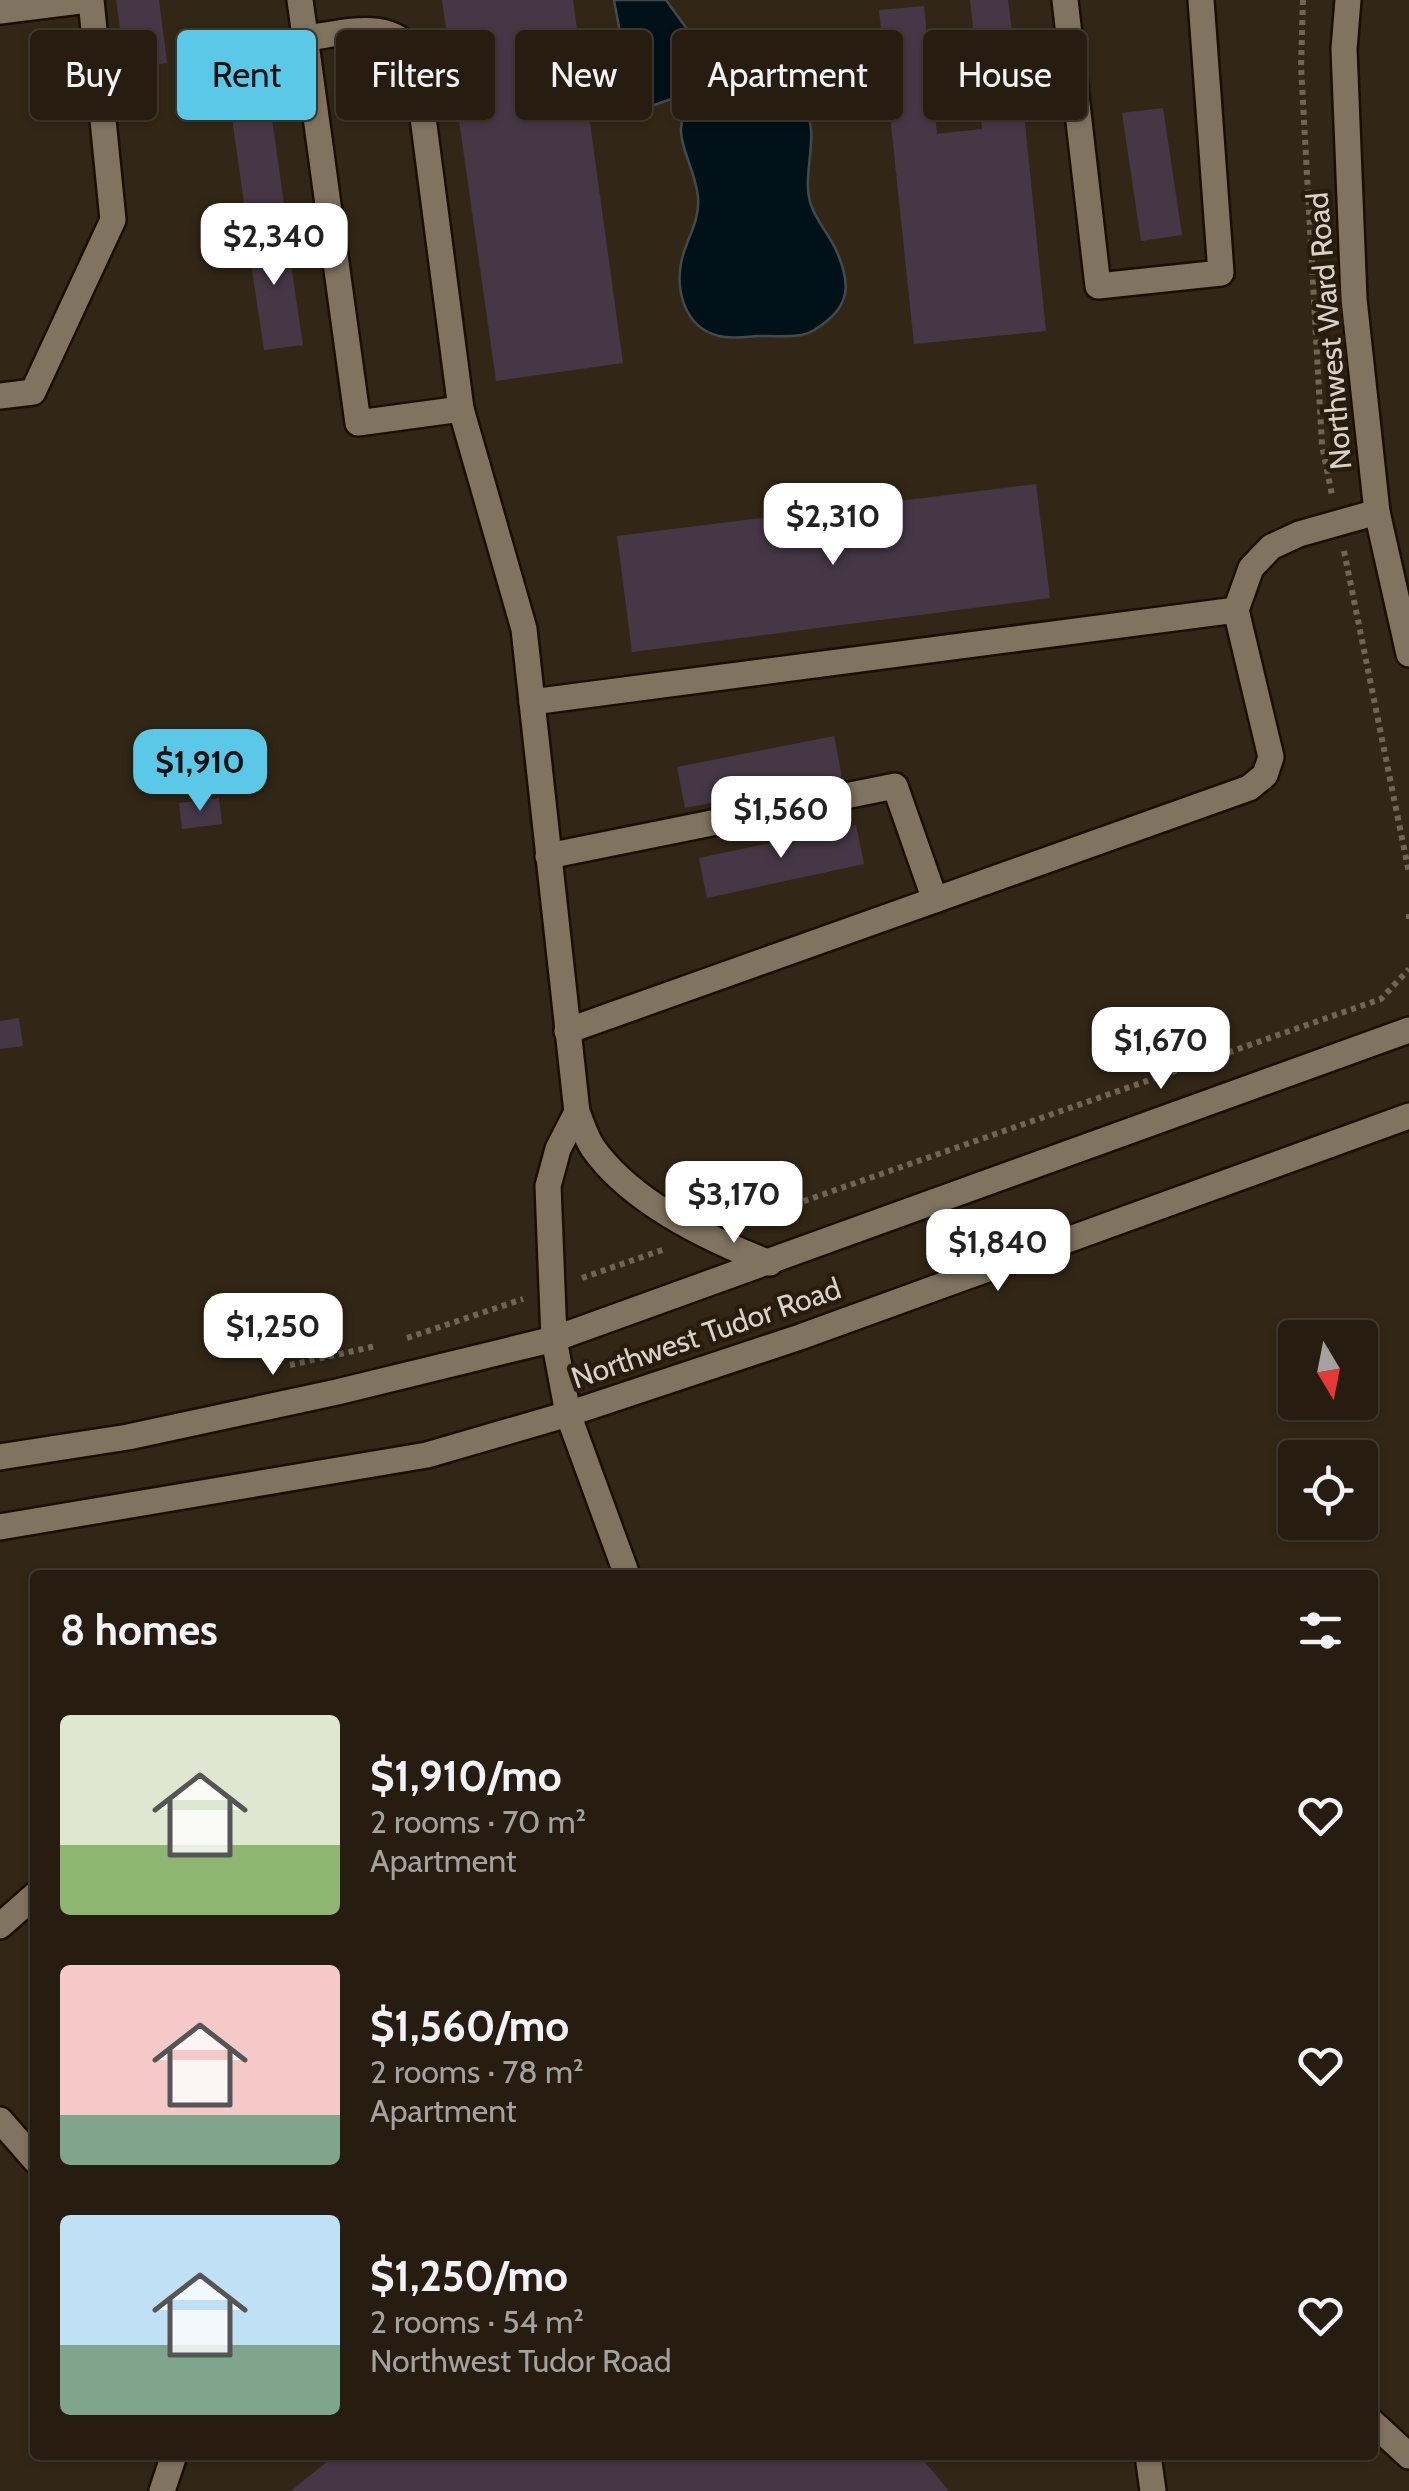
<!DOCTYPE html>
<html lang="en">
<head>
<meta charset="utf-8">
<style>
	:root { --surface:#261d10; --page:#322a1e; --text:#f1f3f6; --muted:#a4a29f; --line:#423b30; --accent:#5bc8e7 }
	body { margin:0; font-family:Cabin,sans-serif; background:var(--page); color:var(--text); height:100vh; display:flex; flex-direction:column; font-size:38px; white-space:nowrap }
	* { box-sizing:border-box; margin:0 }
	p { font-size:32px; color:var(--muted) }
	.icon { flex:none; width:55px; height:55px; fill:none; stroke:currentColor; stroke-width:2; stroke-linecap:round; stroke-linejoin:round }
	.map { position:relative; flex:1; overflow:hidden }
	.sheet { position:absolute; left:30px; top:1570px; width:1348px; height:890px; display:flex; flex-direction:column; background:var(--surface); border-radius:10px; box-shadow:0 2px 8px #0004,0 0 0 2px var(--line) }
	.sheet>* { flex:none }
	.guide { position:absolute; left:30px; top:30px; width:1350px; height:90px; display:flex; gap:20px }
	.needle { width:65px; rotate:170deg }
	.buttons { position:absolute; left:1278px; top:1320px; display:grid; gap:20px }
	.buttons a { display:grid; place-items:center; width:100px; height:100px; border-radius:10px; background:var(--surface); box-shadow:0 2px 8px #0004,0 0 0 2px var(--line); font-size:50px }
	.price { position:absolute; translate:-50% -85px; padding:0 22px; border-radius:20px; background:#fff; color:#222; font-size:32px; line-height:65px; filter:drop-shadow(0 2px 5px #0008) }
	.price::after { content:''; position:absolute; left:50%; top:60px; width:30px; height:22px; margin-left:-15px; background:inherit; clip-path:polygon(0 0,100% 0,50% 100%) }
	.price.current { background:var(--accent); color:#111 }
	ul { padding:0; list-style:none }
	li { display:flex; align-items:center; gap:30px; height:250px; padding:0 30px }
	li span { display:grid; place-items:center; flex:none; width:280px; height:200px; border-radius:10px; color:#555 }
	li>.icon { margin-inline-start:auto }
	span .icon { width:120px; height:120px; fill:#fffc; stroke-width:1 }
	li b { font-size:42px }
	h2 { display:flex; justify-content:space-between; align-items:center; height:120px; padding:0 30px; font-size:42px }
	.chip { padding:0 35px; border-radius:10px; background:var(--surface); box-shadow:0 2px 8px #0004,0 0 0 2px var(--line); font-size:35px; line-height:90px }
	.chip.current { background:var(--accent); color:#111 }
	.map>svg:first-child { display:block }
	.water { fill:#001117; stroke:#414b4c; stroke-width:2.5 }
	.building { fill:#463746 }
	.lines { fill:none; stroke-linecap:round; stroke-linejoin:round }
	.minor-casing { stroke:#1a0f02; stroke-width:30 }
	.path { stroke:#706658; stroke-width:6; stroke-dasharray:5 5; stroke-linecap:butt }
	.minor { stroke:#807360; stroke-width:25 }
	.labels { text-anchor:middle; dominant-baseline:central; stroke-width:9; stroke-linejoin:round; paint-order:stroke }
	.street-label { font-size:30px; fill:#dad2c8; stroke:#281d0c }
</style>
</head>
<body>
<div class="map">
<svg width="1409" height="2491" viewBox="0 0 1409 2491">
	<rect width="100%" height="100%" fill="#322716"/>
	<!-- water -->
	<path class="water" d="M614,0H666L705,54L704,63L695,76L702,85C746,60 805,69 811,129C813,154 803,182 811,205C817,222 830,236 837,252C848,278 852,300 828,320C821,326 812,333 802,335C788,337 772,336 757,336C745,337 730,339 719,336C683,327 674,287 683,255C689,235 700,219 698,197C694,158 665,134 693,97L685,94L646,108C617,84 622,75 621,42C620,28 616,13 614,0Z"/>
	<!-- building -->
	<g class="building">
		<polygon points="116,0 159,0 167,63 126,69"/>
		<polygon points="442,0 573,0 623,363 496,381"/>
		<polygon points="970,0 1008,0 1012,31 974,35"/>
		<polygon points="924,6 937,134 982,129 974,49 1017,44 1046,331 914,344 879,10"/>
		<polygon points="269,98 286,218 247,224 230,104"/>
		<polygon points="1163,108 1182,235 1141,241 1122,113"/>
		<polygon points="285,225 303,345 264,350 246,230"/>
		<polygon points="1036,484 1050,598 632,652 617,536"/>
		<polygon points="834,736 842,777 685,808 677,767"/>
		<polygon points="219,798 222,824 182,829 179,803"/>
		<polygon points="856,825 864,864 707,898 699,858"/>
		<polygon points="19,1018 23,1046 0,1049 0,1021"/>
		<polygon points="335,2455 919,2455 949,2491 291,2491"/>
	</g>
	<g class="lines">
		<defs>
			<g id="minor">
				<path d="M300,0L358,423L461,409L524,629L577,1112C582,1124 586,1138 593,1148C631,1202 710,1240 770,1263"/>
				<polyline points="1065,0 1098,286 1221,273 1201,0"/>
				<polyline points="1348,0 1344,49 1354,299 1377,512 1409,654"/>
				<polyline points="0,11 88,0"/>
				<path d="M305,38C343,34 392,16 415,56L461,409"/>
				<polyline points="0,396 33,392 113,220 91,0"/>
				<polyline points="532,702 1236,610"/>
				<polyline points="548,856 895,786 935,900"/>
				<polyline points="567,1031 1249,788 1265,775 1271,757 1236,610 1251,568 1271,547 1299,534 1377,512"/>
				<polyline points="577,1112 558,1149 548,1186 554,1339 568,1414 627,1575"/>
				<polyline points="0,1457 128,1437 337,1392 554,1339 1409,1030"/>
				<polyline points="0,1527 427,1455 568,1414 800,1337 1409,1116"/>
				<polyline points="0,1926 35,1895"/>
				<polyline points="0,2120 35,2160"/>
				<polyline points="1372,2422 1409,2456"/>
				<polyline points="1148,2455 1153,2491"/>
				<polyline points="162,2491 174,2455"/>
			</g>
		</defs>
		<!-- minor casing -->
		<use href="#minor" class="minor-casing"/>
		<!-- path -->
		<g class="path">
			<polyline points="1303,0 1301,66 1322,445 1332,495"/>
			<polyline points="1344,551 1409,873"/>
			<polyline points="1409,914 1409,922"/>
			<polyline points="747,1221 1381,999 1409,969"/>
			<polyline points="582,1278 665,1249"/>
			<polyline points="407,1338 523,1299"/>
			<polyline points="290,1365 376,1346"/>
		</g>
		<!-- minor -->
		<use href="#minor" class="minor"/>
	</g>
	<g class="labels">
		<!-- street labels -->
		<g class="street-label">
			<text transform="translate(1329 331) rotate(-95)">Northwest Ward Road</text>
			<text transform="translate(706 1333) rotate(-19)">Northwest Tudor Road</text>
		</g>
	</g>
</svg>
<div class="buttons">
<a><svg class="needle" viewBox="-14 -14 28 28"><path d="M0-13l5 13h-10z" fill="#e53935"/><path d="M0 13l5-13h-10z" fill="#a4a29f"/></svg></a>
<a><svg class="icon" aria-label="locate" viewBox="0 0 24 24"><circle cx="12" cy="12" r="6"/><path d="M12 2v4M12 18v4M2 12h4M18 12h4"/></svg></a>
</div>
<b class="price" style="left:274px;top:288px">$2,340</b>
<b class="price" style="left:833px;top:568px">$2,310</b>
<b class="price current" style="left:200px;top:814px">$1,910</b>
<b class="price" style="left:781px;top:861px">$1,560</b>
<b class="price" style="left:1161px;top:1092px">$1,670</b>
<b class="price" style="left:734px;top:1246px">$3,170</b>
<b class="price" style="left:998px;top:1294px">$1,840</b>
<b class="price" style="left:273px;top:1378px">$1,250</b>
<div class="guide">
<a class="chip">Buy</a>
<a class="chip current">Rent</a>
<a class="chip">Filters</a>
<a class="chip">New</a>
<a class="chip">Apartment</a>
<a class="chip">House</a>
</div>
<section class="sheet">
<h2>8 homes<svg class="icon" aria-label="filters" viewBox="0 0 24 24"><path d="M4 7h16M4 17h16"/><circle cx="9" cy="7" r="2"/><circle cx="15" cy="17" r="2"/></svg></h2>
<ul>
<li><span style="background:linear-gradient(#dfe7d0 65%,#8fb573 0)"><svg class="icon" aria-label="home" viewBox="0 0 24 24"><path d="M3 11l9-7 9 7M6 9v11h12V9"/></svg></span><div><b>$1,910/mo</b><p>2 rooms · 70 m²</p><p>Apartment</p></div><svg class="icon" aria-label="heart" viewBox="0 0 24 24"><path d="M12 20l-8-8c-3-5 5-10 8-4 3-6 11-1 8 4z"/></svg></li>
<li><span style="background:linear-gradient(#f6c9c9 75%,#7fa58c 0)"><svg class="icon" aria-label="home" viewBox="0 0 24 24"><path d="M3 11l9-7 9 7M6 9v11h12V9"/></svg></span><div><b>$1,560/mo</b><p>2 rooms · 78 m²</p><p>Apartment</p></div><svg class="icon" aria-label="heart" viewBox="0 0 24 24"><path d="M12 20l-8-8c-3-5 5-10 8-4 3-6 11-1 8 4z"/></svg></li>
<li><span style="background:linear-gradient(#bfe0f5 65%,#7fa58c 0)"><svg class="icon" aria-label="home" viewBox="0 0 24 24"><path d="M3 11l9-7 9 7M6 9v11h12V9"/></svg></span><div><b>$1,250/mo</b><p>2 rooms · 54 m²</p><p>Northwest Tudor Road</p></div><svg class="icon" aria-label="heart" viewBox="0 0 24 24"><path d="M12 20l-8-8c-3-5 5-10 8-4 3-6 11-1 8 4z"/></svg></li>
</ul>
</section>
</div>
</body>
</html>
